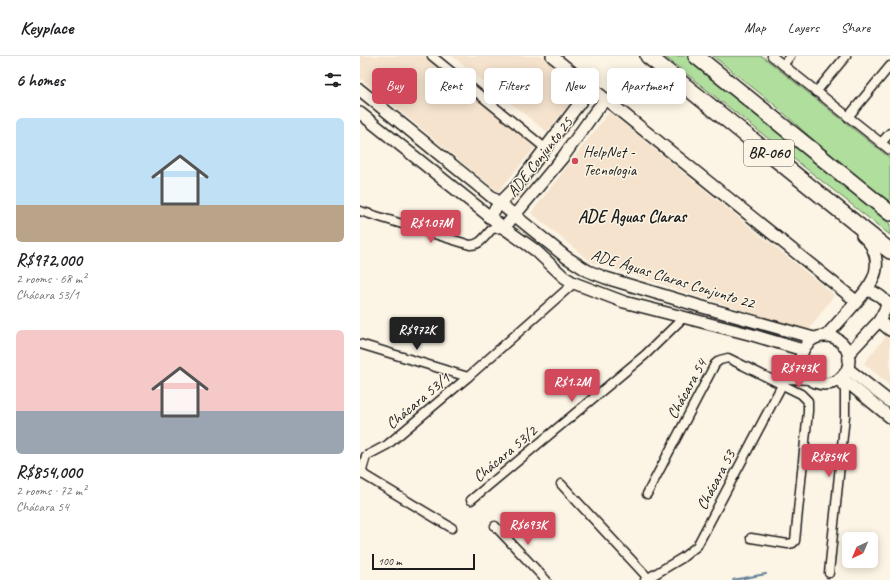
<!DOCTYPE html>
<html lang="en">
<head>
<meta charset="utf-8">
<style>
	:root { --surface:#fff; --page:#f6f6f6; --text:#202124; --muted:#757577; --line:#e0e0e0; --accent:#d1495b }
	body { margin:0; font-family:Caveat,sans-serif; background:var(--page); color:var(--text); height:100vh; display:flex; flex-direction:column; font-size:15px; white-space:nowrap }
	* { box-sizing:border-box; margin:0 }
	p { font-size:13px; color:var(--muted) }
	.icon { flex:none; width:22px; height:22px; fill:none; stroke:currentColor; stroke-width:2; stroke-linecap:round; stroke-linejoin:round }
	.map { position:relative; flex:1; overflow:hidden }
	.drawer { display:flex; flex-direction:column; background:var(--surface); width:360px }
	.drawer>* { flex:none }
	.hud { position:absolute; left:12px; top:12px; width:380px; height:36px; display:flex; gap:8px }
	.needle { width:26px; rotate:224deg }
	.controls { position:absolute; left:482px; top:476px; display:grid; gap:8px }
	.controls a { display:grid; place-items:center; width:36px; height:36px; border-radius:6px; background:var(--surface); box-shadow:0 2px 10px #0003; font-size:20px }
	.scale { position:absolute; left:12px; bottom:10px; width:103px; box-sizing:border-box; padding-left:4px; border:2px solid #1c1c1c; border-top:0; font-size:11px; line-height:14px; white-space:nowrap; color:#1c1c1c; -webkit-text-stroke:3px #fcf5e5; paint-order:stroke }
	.price { position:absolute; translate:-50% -34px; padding:0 9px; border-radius:4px; background:var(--accent); color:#fff; font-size:13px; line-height:26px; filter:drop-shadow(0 1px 2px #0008) }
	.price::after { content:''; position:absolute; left:50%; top:24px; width:12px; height:9px; margin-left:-6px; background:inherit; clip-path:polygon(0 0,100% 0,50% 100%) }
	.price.active { background:#222; color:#fff }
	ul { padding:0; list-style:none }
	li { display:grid; align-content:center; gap:8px; height:212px; padding:0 16px }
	li span { display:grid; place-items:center; height:124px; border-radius:6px; color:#555 }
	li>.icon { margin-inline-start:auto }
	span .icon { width:72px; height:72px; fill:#fffc; stroke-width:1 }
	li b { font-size:17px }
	h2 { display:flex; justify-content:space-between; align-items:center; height:48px; padding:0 16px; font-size:17px }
	.tag { padding:0 14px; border-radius:6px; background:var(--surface); box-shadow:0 2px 10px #0003; font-size:14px; line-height:36px }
	.tag.active { background:var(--accent); color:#fff }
	header { display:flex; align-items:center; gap:24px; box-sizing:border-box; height:56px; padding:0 20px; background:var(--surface); border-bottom:1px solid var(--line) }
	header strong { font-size:19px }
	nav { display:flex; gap:22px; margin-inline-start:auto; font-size:14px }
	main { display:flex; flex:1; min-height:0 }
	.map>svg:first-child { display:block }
	.built { fill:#f5e3cd }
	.green { fill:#b0de9d; stroke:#667d5c }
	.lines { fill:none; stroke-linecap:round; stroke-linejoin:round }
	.stream { stroke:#607e98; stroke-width:2 }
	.street-casing { stroke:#1c1c1c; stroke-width:11 }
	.secondary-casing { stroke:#1c1c1c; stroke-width:14 }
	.highway-casing { stroke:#1c1c1c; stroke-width:18 }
	.street { stroke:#fcf5e5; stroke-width:8 }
	.secondary { stroke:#fcf5e5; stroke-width:11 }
	.highway { stroke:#fcf5e5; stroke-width:15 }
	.poi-dot { fill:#d1495b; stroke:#fcf5e5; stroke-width:1.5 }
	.labels { text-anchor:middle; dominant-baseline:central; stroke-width:3; stroke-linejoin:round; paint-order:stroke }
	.shield { fill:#fcf5e5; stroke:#5f5d58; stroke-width:1 }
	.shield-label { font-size:15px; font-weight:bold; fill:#1c1c1c }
	.poi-label { font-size:16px; fill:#1c1c1c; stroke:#fcf5e5; text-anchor:start }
	.street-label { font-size:16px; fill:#1c1c1c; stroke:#fcf5e5 }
	.neighbourhood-label { font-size:17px; font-weight:bold; fill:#1c1c1c; stroke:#fcf5e5 }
</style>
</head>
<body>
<header>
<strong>Keyplace</strong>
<nav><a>Map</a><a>Layers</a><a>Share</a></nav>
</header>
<main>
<section class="drawer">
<h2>6 homes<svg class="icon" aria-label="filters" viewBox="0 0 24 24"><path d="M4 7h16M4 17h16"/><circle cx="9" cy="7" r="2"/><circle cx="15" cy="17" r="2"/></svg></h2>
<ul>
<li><span style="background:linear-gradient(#bfe0f5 70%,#b9a48a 0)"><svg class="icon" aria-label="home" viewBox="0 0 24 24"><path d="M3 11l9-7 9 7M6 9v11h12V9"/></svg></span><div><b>R$972,000</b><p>2 rooms · 68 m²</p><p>Chácara 53/1</p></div></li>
<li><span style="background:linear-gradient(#f6c9c9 65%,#9aa5b1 0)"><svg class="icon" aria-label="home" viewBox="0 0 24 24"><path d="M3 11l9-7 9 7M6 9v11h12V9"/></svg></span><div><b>R$854,000</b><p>2 rooms · 72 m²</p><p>Chácara 54</p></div></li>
</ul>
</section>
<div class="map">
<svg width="530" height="524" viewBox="0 0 530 524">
	<rect width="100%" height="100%" fill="#fcf5e5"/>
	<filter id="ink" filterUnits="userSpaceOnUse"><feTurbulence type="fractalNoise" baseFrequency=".025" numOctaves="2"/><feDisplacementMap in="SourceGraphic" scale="8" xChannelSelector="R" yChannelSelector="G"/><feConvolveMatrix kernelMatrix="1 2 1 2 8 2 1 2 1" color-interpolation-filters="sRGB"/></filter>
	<g filter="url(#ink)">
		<!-- built -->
		<g class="built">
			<polygon points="0,0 65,0 176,90 138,136 0,22"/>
			<polygon points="92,0 181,0 222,32 187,76"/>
			<polygon points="249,56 474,239 448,275 231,206 171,157"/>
			<polygon points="527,279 530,282 530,330 504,307"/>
		</g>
		<!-- green -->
		<g class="green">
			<polygon points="304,0 328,0 465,110 530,168 530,179"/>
			<polygon points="353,0 402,0 530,102 530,148 449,80 416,50"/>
		</g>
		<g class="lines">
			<!-- stream -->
			<polyline class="stream" points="373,524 406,518"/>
			<defs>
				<g id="street">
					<polyline points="72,0 185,92"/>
					<polyline points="412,0 530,94"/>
					<polyline points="423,9 430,0"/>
					<polyline points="456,36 486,0"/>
					<polyline points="488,61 530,10"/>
					<polyline points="521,87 530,77"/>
					<path d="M0,155L110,189C121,189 125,180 132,173L144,172"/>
					<polyline points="0,288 108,321"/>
					<polyline points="429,323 451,324"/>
					<polyline points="6,400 27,389 108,321 214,227"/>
					<polyline points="6,400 2,414 4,419 92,472"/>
					<polyline points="201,428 289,523"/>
					<polyline points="287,438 355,308 360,304 368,302 441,338 448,345 448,355 435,485 433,487 428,488 391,482"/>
					<polyline points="111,444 285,299 323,262"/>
					<polyline points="135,470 186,524"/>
					<polyline points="469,517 485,360 485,334 479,324"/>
					<path d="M285,524L322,502L337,490L422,329C430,321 434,310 441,301"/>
				</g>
				<g id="secondary">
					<polyline points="192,0 496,245"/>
					<polyline points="0,34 206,201 228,215 246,222 339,250 454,282"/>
					<polyline points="0,57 144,172 175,194 204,221 214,227 264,246 389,278 443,294"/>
					<polyline points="129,161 140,147 156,131 231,32"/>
					<polyline points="144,172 203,101 235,56 246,43"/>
					<path d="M507,234C516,237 525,241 527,250"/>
					<polyline points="519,265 530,274"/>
					<path d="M467,279C475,270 483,261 492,251C507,234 525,216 512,191C510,186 505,182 502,179"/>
					<circle cx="465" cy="304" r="24"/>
					<polyline points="489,297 519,265 527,250 530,247"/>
					<polyline points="488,313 530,346"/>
					<polyline points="482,322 530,361"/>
				</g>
				<g id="highway">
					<polyline points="288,0 530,195"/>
					<polyline points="336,0 530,157"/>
				</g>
			</defs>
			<!-- street casing -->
			<use href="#street" class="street-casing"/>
			<!-- secondary casing -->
			<use href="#secondary" class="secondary-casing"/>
			<!-- highway casing -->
			<use href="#highway" class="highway-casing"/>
			<!-- street -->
			<use href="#street" class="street"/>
			<!-- secondary -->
			<use href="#secondary" class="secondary"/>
			<!-- highway -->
			<use href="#highway" class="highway"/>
		</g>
	</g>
	<!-- markers -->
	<circle class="poi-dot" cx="215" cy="105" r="4"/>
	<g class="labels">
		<!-- shield labels -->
		<rect class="shield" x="384" y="84" width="50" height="26" rx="3"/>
		<g class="shield-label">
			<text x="409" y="97">BR-060</text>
		</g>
		<!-- poi labels -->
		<g class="poi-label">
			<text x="223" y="96">HelpNet -<tspan x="223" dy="18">Tecnologia</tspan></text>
		</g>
		<!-- street labels -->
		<g class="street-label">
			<text transform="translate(180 101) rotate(-52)">ADE Conjunto 25</text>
			<text transform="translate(313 223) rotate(17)">ADE Águas Claras Conjunto 22</text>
			<text transform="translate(327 333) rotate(-61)">Chácara 54</text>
			<text transform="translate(58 345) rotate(-40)">Chácara 53/1</text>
			<text transform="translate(145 398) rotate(-40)">Chácara 53/2</text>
			<text transform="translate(356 424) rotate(-62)">Chácara 53</text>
		</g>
		<!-- neighbourhood labels -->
		<g class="neighbourhood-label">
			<text x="272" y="160">ADE Aguas Claras</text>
		</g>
	</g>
</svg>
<div class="controls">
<a><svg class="needle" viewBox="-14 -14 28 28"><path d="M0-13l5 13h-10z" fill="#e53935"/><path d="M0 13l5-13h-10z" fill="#757577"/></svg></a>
</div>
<div class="scale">100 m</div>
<b class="price" style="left:71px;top:188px">R$1.07M</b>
<b class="price active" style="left:57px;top:295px">R$972K</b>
<b class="price" style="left:439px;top:333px">R$743K</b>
<b class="price" style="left:212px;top:347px">R$1.2M</b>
<b class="price" style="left:469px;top:422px">R$854K</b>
<b class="price" style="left:168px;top:490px">R$693K</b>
<div class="hud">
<a class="tag active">Buy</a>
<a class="tag">Rent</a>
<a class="tag">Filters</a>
<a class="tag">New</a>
<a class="tag">Apartment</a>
</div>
</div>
</main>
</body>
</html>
